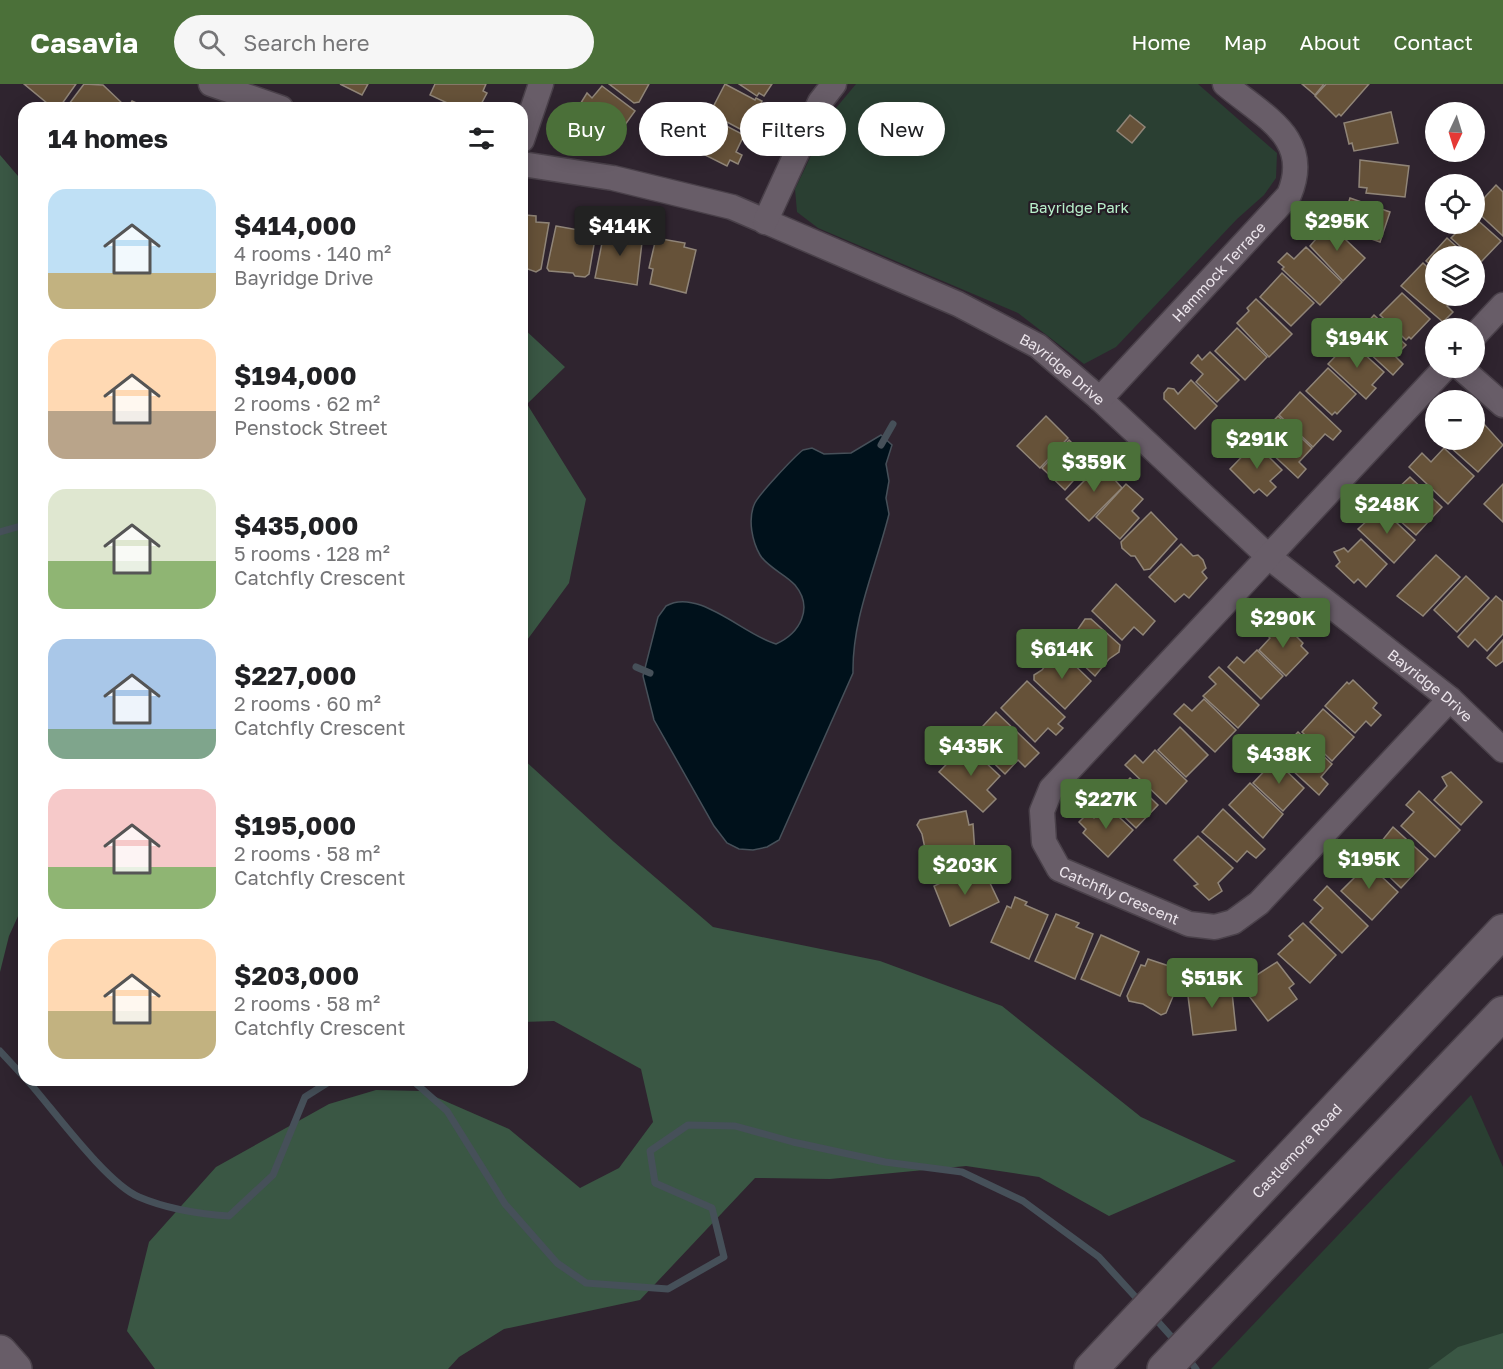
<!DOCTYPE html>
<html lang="en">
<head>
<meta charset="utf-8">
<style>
	:root { --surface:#fff; --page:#f6f6f6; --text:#202124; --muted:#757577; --accent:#4b7039 }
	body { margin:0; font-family:"Golos Text",sans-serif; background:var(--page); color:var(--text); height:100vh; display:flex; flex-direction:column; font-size:22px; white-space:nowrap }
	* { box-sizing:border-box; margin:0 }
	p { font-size:20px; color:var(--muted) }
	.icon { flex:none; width:33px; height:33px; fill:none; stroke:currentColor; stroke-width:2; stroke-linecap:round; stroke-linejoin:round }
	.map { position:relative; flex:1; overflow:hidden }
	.side { position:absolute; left:18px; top:18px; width:510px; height:984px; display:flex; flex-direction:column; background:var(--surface); border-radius:18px; box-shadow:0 3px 15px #0003 }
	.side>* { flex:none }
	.guide { position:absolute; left:546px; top:18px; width:570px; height:54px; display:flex; gap:12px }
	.needle { width:39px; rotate:184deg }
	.tools { position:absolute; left:1425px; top:18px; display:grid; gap:12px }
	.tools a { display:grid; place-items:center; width:60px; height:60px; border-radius:50%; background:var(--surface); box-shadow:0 3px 15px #0003; font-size:30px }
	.price { position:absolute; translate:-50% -51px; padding:0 14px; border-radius:6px; background:var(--accent); color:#fff; font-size:20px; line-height:39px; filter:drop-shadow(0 2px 3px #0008) }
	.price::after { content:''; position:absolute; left:50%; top:36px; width:18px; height:14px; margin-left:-9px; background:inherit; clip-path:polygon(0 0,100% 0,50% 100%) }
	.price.on { background:#222; color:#fff }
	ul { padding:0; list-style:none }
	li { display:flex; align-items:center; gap:18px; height:150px; padding:0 30px }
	li span { display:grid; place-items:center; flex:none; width:168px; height:120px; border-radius:18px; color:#555 }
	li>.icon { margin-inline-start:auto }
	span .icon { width:72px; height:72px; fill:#fffc; stroke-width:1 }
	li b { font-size:26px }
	h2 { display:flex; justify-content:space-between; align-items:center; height:72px; padding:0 30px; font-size:26px }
	.pill { padding:0 21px; border-radius:27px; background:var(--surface); box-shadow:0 3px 15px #0003; font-size:21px; line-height:54px }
	.pill.on { background:var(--accent); color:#fff }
	header { display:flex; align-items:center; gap:36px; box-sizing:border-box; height:84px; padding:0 30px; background:var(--accent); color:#fff }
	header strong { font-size:28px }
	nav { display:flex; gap:33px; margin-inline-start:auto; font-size:21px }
	.search { width:420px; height:54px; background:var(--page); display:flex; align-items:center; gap:15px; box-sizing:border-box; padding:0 21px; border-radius:33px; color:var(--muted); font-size:22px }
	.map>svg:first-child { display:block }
	.green { fill:#2a3f32 }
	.forest { fill:#3a5744 }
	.water { fill:#00111b; stroke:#465059; stroke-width:1.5 }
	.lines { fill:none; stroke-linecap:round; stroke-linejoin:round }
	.stream { stroke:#465059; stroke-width:7 }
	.building { fill:#665239; stroke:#908578; stroke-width:1.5 }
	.street-casing { stroke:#4a414a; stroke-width:27 }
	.secondary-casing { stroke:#4a414a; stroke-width:36 }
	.street { stroke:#685d68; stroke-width:24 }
	.secondary { stroke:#685d68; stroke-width:33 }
	.labels { text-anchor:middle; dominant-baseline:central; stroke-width:4.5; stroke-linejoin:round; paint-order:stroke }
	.park-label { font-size:15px; fill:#b9f1cc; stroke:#251b25 }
	.street-label { font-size:15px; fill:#ebe4eb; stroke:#251b25 }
</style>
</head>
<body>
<header>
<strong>Casavia</strong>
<div class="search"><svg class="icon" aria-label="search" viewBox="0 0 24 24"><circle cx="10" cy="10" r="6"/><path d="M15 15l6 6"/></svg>Search here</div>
<nav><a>Home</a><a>Map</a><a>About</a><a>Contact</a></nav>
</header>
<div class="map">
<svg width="1503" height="1285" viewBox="0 0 1503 1285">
	<rect width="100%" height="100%" fill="#2f242f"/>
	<!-- green -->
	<g class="green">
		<polygon points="856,0 1198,0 1277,69 1276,94 1264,111 1237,135 1116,263 1084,280 1018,229 818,144 797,128 795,105 831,30"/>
		<polygon points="1471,1011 1503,1083 1503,1285 1211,1285"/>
	</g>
	<!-- forest -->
	<g class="forest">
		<polygon points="0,71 24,99 24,819 9,852 0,888"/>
		<polygon points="522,243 565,283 527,320 586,415 569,499 522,563"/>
		<polygon points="522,674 614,758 713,843 880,877 1002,922 1141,1033 1236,1077 1109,1132 1039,1093 966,1082 830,1095 755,1094 640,1216 504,1245 459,1273 448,1285 155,1285 127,1247 149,1158 216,1083 329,1020 376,1006 422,1007 509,1045 580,1104 619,1084 653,1038 641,985 554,937 522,938"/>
		<polygon points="1503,1249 1503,1285 1428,1285 1458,1263"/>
	</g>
	<!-- water -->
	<path class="water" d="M881,351L892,361L886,380L889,397L886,414L889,430C876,483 852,534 853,589L779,756L767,763L753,766L739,765L727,759L714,742L654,636L643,592L658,533L666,522C698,503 744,551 776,560C800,549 814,524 795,501C785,490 767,483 760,471C752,457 748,436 754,421C756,413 795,372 803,366L812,364L824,370L851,369Z"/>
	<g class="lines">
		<!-- stream -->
		<g class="stream">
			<polyline points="881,361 893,340"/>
			<polyline points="0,448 24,441"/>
			<polyline points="636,583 650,589"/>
			<polyline points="0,967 24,993"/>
			<path d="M27,996C53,1025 106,1099 139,1113C167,1125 199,1130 229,1132L273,1091L305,1013L332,996"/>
			<polyline points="412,996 447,1027 505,1120 557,1179 586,1199 668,1205 724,1173 712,1124 655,1099 650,1067 688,1041 735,1042 793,1058 885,1078 962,1088 1023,1117 1099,1173 1141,1219"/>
			<polyline points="1152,1231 1177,1259"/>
			<polyline points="1187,1273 1196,1285"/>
		</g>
	</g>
	<!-- building -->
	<g class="building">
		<polygon points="24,0 76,0 59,24 53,24"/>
		<polygon points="84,0 103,1 123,20 120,24 66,24"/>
		<polygon points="340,0 368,0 362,11"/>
		<polygon points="435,0 486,0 483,7 487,9 479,24 458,24 430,11"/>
		<polygon points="609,0 649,0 639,18 634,19"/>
		<polygon points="725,0 755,16 756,14 762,17 747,45 742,42 740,45 710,29"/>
		<polygon points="739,0 772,0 764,12 759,9 757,12"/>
		<polygon points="1302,0 1324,0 1315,11"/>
		<polygon points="1326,0 1369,0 1341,32 1339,30 1336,33 1315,12"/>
		<polygon points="602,2 635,27 612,59 574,30 587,9 592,14"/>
		<polygon points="132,17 147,24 128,24"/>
		<polygon points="1391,28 1398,59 1354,67 1352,59 1349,60 1344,39"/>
		<polygon points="1130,31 1145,43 1132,59 1117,47"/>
		<polygon points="709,33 744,51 736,68 742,71 738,80 730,76 727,82 697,67 699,63 695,61"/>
		<polygon points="1360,76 1409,82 1405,113 1366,109 1367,104 1359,103"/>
		<polygon points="1496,101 1503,108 1503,152 1474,125"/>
		<polygon points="1350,114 1390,128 1380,158 1346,146 1348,142 1342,139"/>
		<polygon points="525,131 536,132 536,138 549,139 541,185 536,188 522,183 522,132"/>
		<polygon points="1474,133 1501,157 1479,180 1474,172 1471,172 1451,154 1465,140 1474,140"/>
		<polygon points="1327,138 1365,174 1343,197 1310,162 1322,148 1320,146"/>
		<polygon points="556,142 596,149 589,190 585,193 575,192 573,189 549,187 547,184"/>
		<polygon points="605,144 643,150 637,201 595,194"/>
		<polygon points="656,154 685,159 684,163 696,166 686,209 650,200 653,185 649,184"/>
		<polygon points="1447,154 1467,172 1436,172 1436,186 1426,177"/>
		<polygon points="1306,163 1342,198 1320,221 1282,185 1284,183 1278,178 1287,169 1294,175"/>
		<polygon points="1423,179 1436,191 1436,212 1457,212 1447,222 1453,228 1443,238 1401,202"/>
		<polygon points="1282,189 1314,219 1291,242 1260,213"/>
		<polygon points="1402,209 1430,235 1411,255 1409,253 1406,256 1380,231"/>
		<polygon points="1256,215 1292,250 1269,273 1237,239 1249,227 1247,224"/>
		<polygon points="1374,231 1406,261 1395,272 1403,280 1393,291 1353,254"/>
		<polygon points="1237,244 1267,273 1245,296 1215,267"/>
		<polygon points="1350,257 1384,288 1372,301 1376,304 1366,315 1328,280"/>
		<polygon points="1210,268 1239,296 1217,318 1196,298 1203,290 1191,279 1198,271 1202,276"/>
		<polygon points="1328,284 1356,310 1337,330 1335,328 1332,331 1306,307"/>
		<polygon points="1191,296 1217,322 1195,345 1164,315 1164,309 1168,304 1174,305 1178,310"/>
		<polygon points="1300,308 1341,347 1333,356 1325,350 1313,363 1279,331"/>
		<polygon points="1474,329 1503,361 1478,388 1449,362 1455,356 1474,356"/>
		<polygon points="1046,332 1068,354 1040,384 1017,362"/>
		<polygon points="1278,332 1312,364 1299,378 1306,385 1298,394 1256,355"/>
		<polygon points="1069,356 1081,368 1086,363 1096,371 1065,406 1042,384"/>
		<polygon points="1255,359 1282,386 1270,397 1276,403 1267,412 1259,405 1254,409 1230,385"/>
		<polygon points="1444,364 1474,392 1448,420 1409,383 1422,369 1431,378"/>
		<polygon points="1101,380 1122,404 1089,437 1066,415"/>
		<polygon points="1410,393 1442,423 1416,451 1381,420"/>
		<polygon points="1126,400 1143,415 1132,427 1139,434 1120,455 1096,433"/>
		<polygon points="1503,400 1503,438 1484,420"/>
		<polygon points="1381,424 1415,456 1394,479 1358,445"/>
		<polygon points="1151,428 1177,455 1150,485 1144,486 1135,472 1131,472 1122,464 1121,458"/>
		<polygon points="1361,455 1387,480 1366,503 1358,495 1354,499 1336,482 1340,478 1334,468 1344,464 1348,468"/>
		<polygon points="1181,460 1193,472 1198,471 1203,476 1206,484 1202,488 1207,494 1189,514 1184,510 1175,518 1149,493"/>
		<polygon points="1436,471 1460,493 1423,532 1397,512"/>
		<polygon points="1466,492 1489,514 1457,548 1434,526"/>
		<polygon points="1116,500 1155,537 1143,551 1134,543 1122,556 1092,527"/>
		<polygon points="1496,512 1503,518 1503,550 1487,567 1475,555 1468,563 1458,553"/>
		<polygon points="1085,535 1091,535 1120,561 1119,568 1109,575 1095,592 1064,563 1064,558 1068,553 1072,554"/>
		<polygon points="1275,538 1289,551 1293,549 1303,559 1301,562 1308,569 1286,592 1259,566 1270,554 1265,549"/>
		<polygon points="1503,556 1503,577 1496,582 1487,574"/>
		<polygon points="1257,566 1283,592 1261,615 1228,583 1237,573 1244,579"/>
		<polygon points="1060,567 1091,597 1065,625 1034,596 1034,591 1042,586 1056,568"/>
		<polygon points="1219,583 1259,621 1238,644 1203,612 1216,600 1209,593"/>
		<polygon points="1353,596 1377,619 1373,624 1381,631 1371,642 1366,637 1355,649 1325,622 1347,598 1349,600"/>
		<polygon points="1027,597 1065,633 1058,640 1063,644 1056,651 1048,644 1035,658 1001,624"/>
		<polygon points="1204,615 1236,646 1215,668 1174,630 1184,620 1192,627"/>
		<polygon points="1323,625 1354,653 1332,677 1302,648"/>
		<polygon points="996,628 1039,669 1025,683 1018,676 1005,690 970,656"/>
		<polygon points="1180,643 1208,671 1186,693 1158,666"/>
		<polygon points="1298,648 1332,680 1321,693 1328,700 1319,711 1276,671"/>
		<polygon points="966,660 1000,692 987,706 996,715 983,728 939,688"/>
		<polygon points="1155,666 1187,697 1166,720 1125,681 1135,671 1143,679"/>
		<polygon points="1275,676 1304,704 1283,727 1253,699"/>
		<polygon points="1451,688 1482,718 1461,741 1434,716 1447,702 1442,693"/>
		<polygon points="1130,694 1158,721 1136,744 1108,717"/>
		<polygon points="1250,699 1283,730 1263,754 1229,721"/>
		<polygon points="1419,707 1460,746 1435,773 1401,742 1414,728 1406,721"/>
		<polygon points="1106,721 1133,746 1108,773 1083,749 1086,745 1079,738 1088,729 1094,734"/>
		<polygon points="1223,725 1265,765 1256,774 1247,767 1237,778 1202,748"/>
		<polygon points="966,727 969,741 973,740 975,770 928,779 922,750 917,741 920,736"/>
		<polygon points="1393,743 1428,775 1401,804 1369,773"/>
		<polygon points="1198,752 1233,784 1218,799 1222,807 1209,816 1194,802 1198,800 1174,776"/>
		<polygon points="1363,775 1398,808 1372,836 1341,807 1354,794 1349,789"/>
		<polygon points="976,782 983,797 988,795 999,818 950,842 934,802"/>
		<polygon points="1327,802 1368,842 1342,869 1310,838 1323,824 1314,816"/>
		<polygon points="1015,813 1027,818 1025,821 1048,831 1029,875 991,858 1007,822 1011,824"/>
		<polygon points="1056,830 1079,839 1076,843 1093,850 1075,895 1035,877"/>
		<polygon points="1303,839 1336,871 1310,899 1278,870 1293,856 1289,852"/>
		<polygon points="1101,851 1139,868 1120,912 1081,895"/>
		<polygon points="1148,875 1172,883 1170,886 1182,891 1166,929 1161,931 1143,920 1129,917 1127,912 1141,881 1145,882"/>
		<polygon points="1277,878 1294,900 1289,904 1297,915 1268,937 1243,904 1254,897 1252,894"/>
		<polygon points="1194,899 1201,899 1206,902 1231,899 1236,946 1193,951 1188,912 1192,911"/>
	</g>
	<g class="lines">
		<defs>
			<g id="street">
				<polyline points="211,0 281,24"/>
				<polyline points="522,56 541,0"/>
				<path id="s1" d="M522,80L613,94L732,123L958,220L1038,262L1100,315L1270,474L1450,615L1503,666"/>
				<polyline points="765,138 820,18 834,0"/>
				<polyline points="1474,252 1503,221"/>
				<path id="s2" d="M1445,284L1051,705L1042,727L1044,758L1059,785L1189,840L1215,843L1233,838L1259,819L1450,615"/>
				<polyline points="1461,284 1503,321"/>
				<path id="s3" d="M1100,315L1289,111C1313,54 1264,33 1225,0"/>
			</g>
			<g id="secondary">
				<polyline points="0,1268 15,1285"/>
				<path id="s4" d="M1091,1285L1503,847"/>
				<polyline points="1164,1285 1503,929"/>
			</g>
		</defs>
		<!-- street casing -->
		<use href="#street" class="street-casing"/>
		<!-- secondary casing -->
		<use href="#secondary" class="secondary-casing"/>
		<!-- street -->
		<use href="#street" class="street"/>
		<!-- secondary -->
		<use href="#secondary" class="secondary"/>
	</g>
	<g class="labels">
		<!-- park labels -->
		<g class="park-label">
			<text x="1079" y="123">Bayridge Park</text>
		</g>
		<!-- street labels -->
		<g class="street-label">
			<text stroke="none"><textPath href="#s3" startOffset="174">Hammock Terrace</textPath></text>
			<text stroke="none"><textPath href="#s1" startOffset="584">Bayridge Drive</textPath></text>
			<text stroke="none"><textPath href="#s1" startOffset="1070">Bayridge Drive</textPath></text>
			<text stroke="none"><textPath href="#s2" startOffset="728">Catchfly Crescent</textPath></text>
			<text stroke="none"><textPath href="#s4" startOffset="300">Castlemore Road</textPath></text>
		</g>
	</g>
</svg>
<div class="tools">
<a><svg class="needle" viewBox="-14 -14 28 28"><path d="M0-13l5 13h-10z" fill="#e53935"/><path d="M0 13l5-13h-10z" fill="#757577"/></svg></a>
<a><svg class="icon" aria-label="locate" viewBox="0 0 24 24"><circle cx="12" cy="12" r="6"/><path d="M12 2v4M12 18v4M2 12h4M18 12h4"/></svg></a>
<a><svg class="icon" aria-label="layers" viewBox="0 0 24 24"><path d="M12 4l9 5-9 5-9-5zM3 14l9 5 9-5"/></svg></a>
<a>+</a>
<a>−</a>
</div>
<b class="price" style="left:1337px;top:168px">$295K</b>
<b class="price on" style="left:620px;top:173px">$414K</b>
<b class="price" style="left:1357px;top:285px">$194K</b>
<b class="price" style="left:1257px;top:386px">$291K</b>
<b class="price" style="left:1094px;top:409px">$359K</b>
<b class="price" style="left:1387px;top:451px">$248K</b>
<b class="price" style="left:1283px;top:565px">$290K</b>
<b class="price" style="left:1062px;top:596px">$614K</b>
<b class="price" style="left:971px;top:693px">$435K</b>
<b class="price" style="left:1279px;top:701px">$438K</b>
<b class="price" style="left:1106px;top:746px">$227K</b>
<b class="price" style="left:1369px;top:806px">$195K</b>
<b class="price" style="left:965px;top:812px">$203K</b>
<b class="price" style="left:1212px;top:925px">$515K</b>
<div class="guide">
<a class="pill on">Buy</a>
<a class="pill">Rent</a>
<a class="pill">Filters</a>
<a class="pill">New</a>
</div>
<section class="side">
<h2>14 homes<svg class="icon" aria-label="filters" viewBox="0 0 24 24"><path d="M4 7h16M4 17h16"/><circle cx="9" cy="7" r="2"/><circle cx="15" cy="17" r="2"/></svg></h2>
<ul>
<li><span style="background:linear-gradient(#bfe0f5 70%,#c2b280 0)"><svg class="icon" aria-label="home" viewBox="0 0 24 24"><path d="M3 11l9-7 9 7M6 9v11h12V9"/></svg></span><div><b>$414,000</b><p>4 rooms · 140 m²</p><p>Bayridge Drive</p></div></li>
<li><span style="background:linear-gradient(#ffd9b3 60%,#b9a48a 0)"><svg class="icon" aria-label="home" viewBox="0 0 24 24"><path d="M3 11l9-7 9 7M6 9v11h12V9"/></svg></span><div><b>$194,000</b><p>2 rooms · 62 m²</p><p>Penstock Street</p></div></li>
<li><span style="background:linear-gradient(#dfe7d0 60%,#8fb573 0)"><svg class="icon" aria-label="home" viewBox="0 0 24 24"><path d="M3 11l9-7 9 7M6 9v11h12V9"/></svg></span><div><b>$435,000</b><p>5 rooms · 128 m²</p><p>Catchfly Crescent</p></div></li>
<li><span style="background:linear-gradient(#a9c7e8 75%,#7fa58c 0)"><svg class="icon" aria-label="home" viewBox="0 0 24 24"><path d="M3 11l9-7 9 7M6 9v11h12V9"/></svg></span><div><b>$227,000</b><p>2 rooms · 60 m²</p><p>Catchfly Crescent</p></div></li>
<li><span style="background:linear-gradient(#f6c9c9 65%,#8fb573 0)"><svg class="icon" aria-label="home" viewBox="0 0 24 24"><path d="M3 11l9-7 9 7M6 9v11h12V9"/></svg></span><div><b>$195,000</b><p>2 rooms · 58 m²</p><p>Catchfly Crescent</p></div></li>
<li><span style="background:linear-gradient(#ffd9b3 60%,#c2b280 0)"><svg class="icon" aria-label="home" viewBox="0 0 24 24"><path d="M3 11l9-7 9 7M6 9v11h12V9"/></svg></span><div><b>$203,000</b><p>2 rooms · 58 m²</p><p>Catchfly Crescent</p></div></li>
</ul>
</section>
</div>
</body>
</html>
